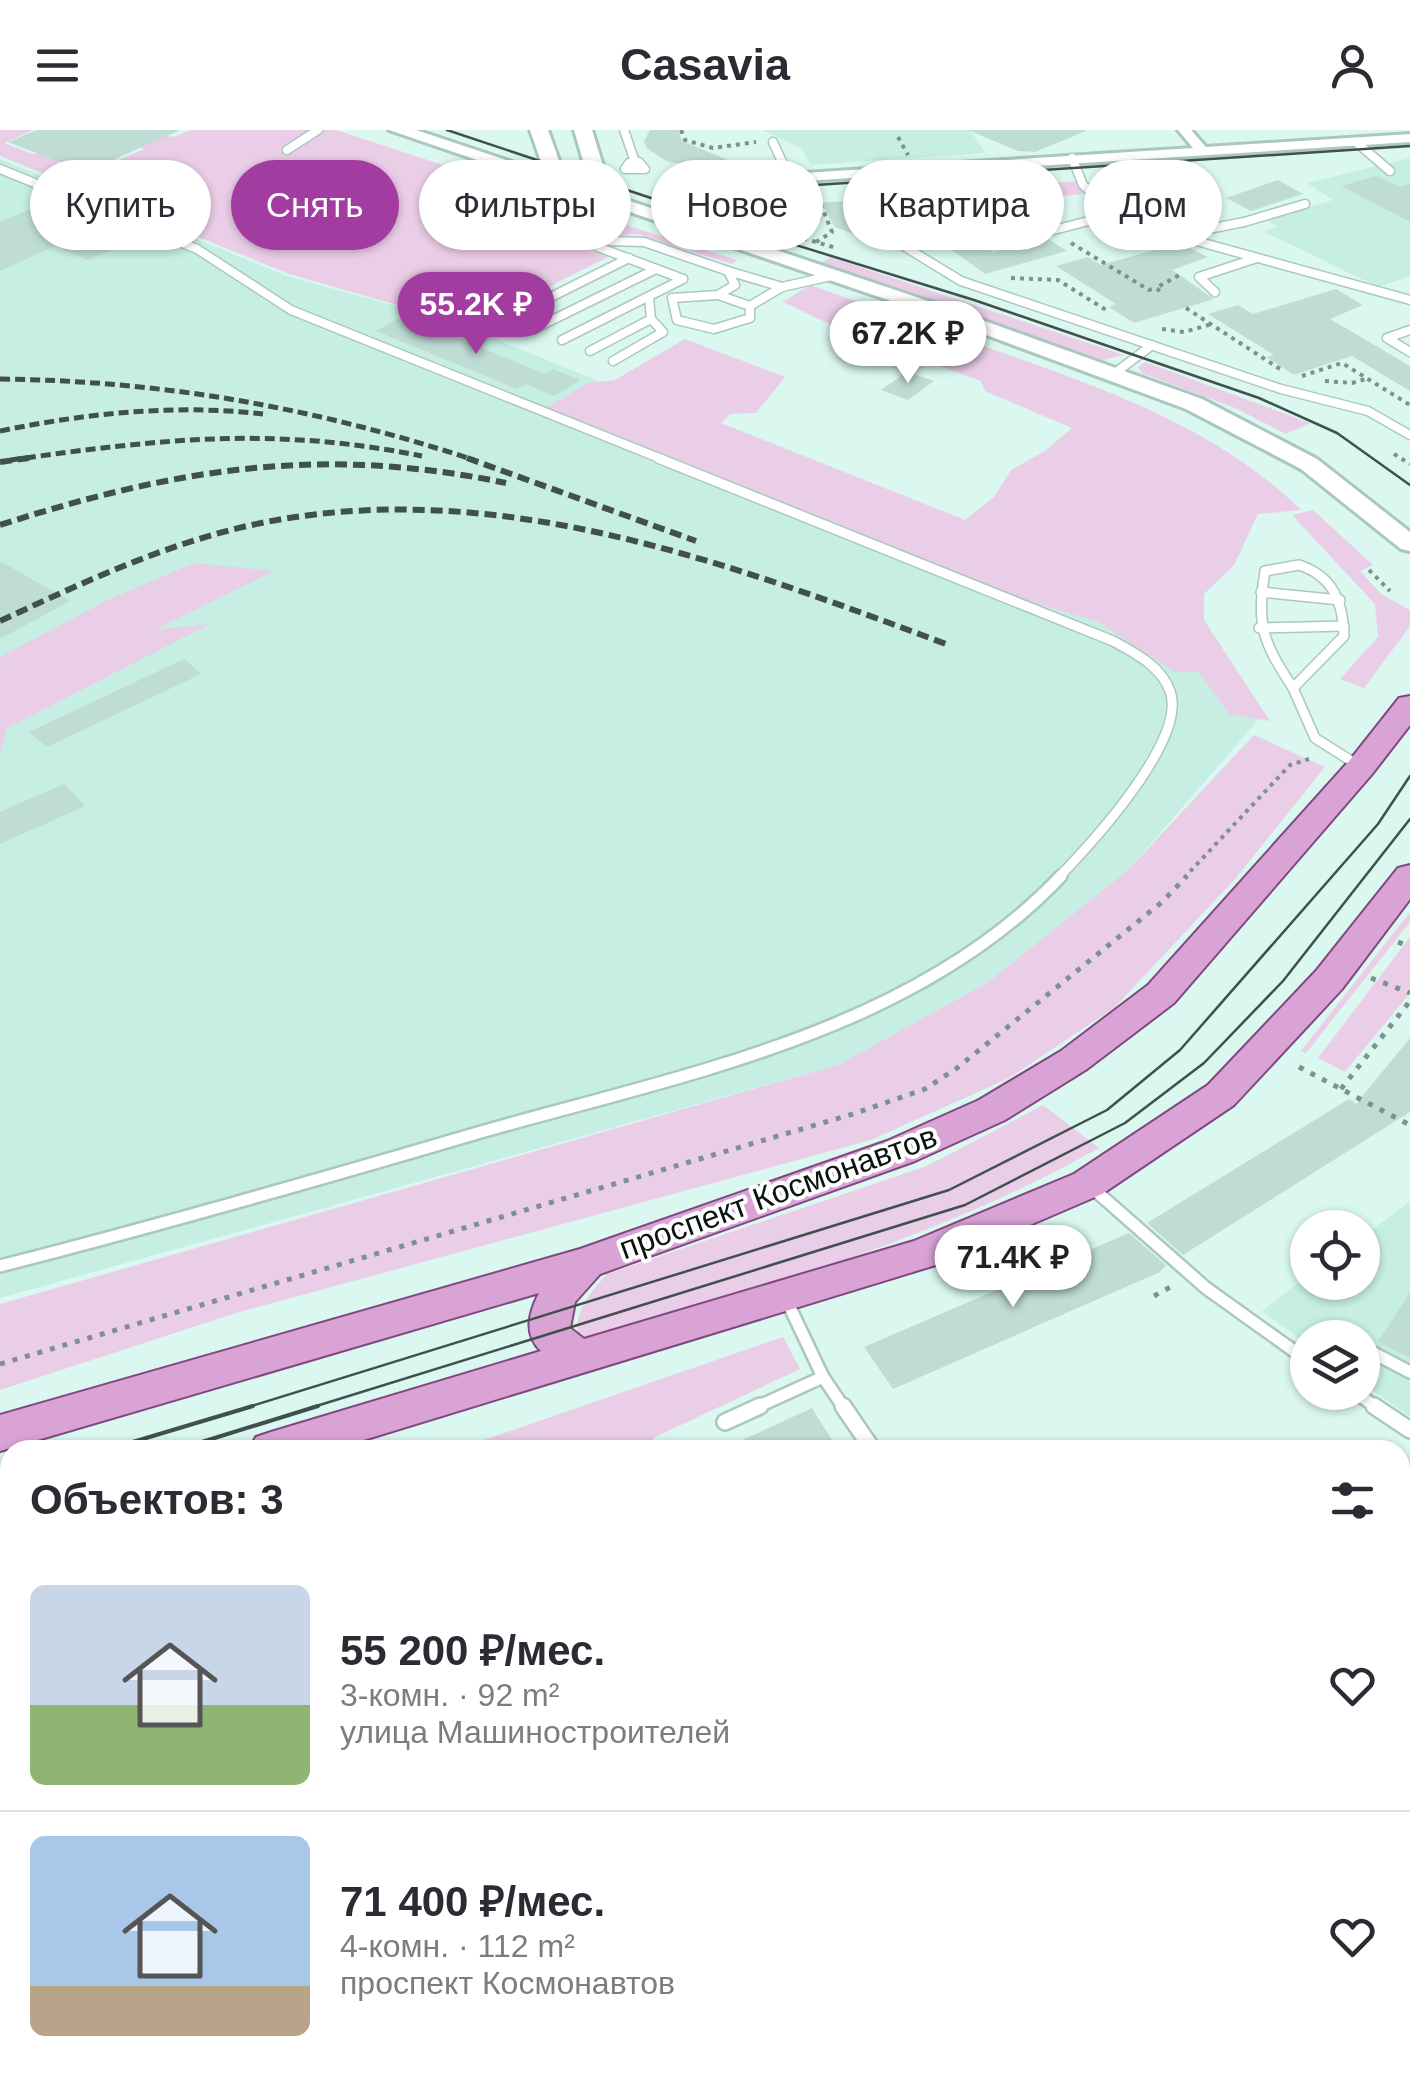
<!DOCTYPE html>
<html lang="ru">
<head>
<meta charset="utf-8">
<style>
	:root { --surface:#fff; --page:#f7f7f7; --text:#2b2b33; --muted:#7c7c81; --line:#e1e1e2; --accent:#a33ca0 }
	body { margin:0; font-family:Helvetica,sans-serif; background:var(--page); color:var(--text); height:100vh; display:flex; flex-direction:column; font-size:38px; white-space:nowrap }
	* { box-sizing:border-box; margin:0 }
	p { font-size:32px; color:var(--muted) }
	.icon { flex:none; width:55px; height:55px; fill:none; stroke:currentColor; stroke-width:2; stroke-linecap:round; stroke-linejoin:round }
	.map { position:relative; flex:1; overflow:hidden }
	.drawer { position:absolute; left:0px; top:1310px; width:1410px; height:640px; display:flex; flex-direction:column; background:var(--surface); border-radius:30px 30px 0 0; box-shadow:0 2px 8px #0004 }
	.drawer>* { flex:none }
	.banner { position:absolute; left:30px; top:30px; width:1350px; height:90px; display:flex; gap:20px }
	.tools { position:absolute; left:1290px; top:1080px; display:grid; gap:20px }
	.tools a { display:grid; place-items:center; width:90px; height:90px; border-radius:50%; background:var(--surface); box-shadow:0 2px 8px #0004; font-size:50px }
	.price { position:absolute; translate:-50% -85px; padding:0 22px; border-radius:35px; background:#fff; color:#222; font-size:32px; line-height:65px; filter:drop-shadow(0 2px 5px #0008) }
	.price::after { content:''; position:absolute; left:50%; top:60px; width:30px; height:22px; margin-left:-15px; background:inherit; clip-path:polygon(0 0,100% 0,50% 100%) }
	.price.on { background:var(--accent); color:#fff }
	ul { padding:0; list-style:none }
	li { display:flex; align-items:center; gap:30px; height:250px; padding:0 30px }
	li+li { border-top:2px solid var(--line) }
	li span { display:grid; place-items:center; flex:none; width:280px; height:200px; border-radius:15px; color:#555 }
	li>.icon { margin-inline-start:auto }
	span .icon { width:120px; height:120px; fill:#fffc; stroke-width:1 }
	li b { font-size:42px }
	h2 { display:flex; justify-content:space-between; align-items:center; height:120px; padding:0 30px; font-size:42px }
	.tag { padding:0 35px; border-radius:45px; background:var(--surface); box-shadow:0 2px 8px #0004; font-size:35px; line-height:90px }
	.tag.on { background:var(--accent); color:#fff }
	header { display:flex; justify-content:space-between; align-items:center; height:130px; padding:0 30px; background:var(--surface); font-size:45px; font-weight:700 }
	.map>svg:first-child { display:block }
	.built { fill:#c6eee3 }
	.green { fill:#eacde7 }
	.building { fill:#c0ddd5 }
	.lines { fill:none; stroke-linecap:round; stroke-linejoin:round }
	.lane-far3-casing { stroke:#abc8c0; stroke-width:11 }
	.lane-far2-casing { stroke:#abc8c0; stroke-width:12 }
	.lane-far1-casing { stroke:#abc8c0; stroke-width:16 }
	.lane-casing { stroke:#abc8c0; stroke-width:20 }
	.street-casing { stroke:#abc8c0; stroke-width:6 }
	.secondary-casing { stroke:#abc8c0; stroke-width:6 }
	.primary-casing { stroke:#7f497f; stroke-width:4 }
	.path-far2 { stroke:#7d928d; stroke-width:4; stroke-dasharray:4 5; stroke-linecap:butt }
	.path-far1 { stroke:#7d928d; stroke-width:5; stroke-dasharray:5 8; stroke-linecap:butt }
	.path { stroke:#7d928d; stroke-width:6; stroke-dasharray:6 10; stroke-linecap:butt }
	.lane-far3 { stroke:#fff; stroke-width:8 }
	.lane-far2 { stroke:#fff; stroke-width:9 }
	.lane-far1 { stroke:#fff; stroke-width:11 }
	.lane { stroke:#fff; stroke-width:15 }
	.street { fill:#fff; fill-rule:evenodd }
	.secondary { fill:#fff; fill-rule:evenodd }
	.primary { fill:#d9a3d6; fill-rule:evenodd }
	.tram-far1 { stroke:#41504c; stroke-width:2.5 }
	.tram { stroke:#41504c; stroke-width:4 }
	.rail-far1 { stroke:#41504c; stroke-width:5; stroke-dasharray:10 5; stroke-linecap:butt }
	.rail { stroke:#41504c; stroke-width:6; stroke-dasharray:12 6; stroke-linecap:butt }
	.labels { text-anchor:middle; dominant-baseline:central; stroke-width:8; stroke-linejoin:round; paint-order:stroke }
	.street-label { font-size:32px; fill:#091310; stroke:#fefefe }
</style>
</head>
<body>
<header><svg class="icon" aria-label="menu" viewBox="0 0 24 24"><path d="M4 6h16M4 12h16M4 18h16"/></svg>Casavia<svg class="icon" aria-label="person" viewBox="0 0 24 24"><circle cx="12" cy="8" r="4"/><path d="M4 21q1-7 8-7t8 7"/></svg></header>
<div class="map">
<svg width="1410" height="1950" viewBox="0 0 1410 1950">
	<rect width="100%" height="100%" fill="#daf8f0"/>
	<!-- built -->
	<g class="built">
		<polygon points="763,0 970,0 985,23 810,35 802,19"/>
		<polygon points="1410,28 1410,146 1378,157 1265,102 1277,96 1266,90 1333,70 1307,53"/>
		<polygon points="0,29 287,146 453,192 1197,492 1258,590 1128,740 987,853 838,935 0,1168"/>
		<polygon points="1410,1071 1410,1287 1363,1253 1362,1208 1308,1208 1307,1214 1262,1181 1307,1147 1308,1152 1362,1152 1363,1107"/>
	</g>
	<!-- green -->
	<g class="green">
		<polygon points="0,0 33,0 4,13 33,24 51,17 72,25 56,33 86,45 144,19 104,3 151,0 173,7 191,0 336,0 580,80 556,96 563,109 608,127 471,196 289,144 0,26"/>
		<polygon points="1167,46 1190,82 1145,85 1124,48"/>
		<polygon points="1078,51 1083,64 996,73 971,60"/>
		<polygon points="591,84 737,130 731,134 637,104 588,109 578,104 574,94"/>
		<polygon points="830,127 1124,225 1103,230 819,135"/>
		<path d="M810,155C875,178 940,201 1006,224C1113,262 1219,300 1301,380L1258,384L1234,435L1204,464V490L1270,591L1229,584L1199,542H1175L1097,491L1026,471L546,278L588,253L615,250L685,209L785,247L756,283L730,284L721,293L965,390L994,367L1011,340L1045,321L1072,298L985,261L981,251L848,203L783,172Z"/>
		<polygon points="1145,232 1310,293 1286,304 1235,278 1142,243 1138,237"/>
		<polygon points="1313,380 1373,435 1360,441 1381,464 1410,480 1410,496 1364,558 1340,549 1378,507 1375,474 1292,385"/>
		<polygon points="194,433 274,441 154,500 210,494 7,598 0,622 0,527 108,470"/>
		<polygon points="1254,605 1325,637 1235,749 1114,878 1009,948 871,1010 236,1183 0,1260 0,1174 838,935 987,853 1128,740"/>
		<polygon points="1410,782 1410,792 1306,923 1301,921"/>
		<polygon points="1410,807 1410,863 1345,942 1318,928"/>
		<path d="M1043,975L1099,1018C940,1108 767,1155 595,1213L577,1210C575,1180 588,1165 607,1144L927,1036Z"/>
		<polygon points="783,1207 800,1239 653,1308 658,1320 455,1320"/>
	</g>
	<!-- building -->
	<g class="building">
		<polygon points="37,0 180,0 86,42 8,12"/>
		<polygon points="650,0 678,0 682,11 752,40 699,38 666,31 647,18 644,11"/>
		<polygon points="968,0 1086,0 1086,1 1035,22 1018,21"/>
		<polygon points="1376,46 1400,57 1410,54 1410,92 1341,56"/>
		<polygon points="1278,50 1303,64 1251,81 1226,68"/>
		<polygon points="920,64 922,76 877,87 862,107 835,97 821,73"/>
		<polygon points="813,69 823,90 794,92 784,72"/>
		<polygon points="1007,76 1032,92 1024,94 1030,98 996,107 966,87"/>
		<polygon points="35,77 126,113 88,130 55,116 0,141 0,92"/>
		<polygon points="935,82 993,122 1048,109 1067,121 985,144 909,89"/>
		<polygon points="1179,113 1208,127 1172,140 1214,169 1134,193 1109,177 1116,174 1056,136 1088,127 1101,135"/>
		<polygon points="1336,159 1363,175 1330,189 1410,236 1410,261 1352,226 1294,245 1266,227 1274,225 1208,184 1238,175 1253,184"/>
		<polygon points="404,186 545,244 536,248 553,239 581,250 554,266 526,254 517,259 376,201"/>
		<polygon points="907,242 934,251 908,270 881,260"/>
		<polygon points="0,431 70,471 0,509"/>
		<polygon points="184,529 201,544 47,617 29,602"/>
		<polygon points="64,654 85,676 0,714 0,682"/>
		<polygon points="1410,908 1410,982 1183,1125 1147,1093 1349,969 1356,974"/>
		<polygon points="1129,1103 1166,1135 1160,1142 893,1259 864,1217"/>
		<polygon points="1410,1162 1410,1228 1378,1212"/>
		<polygon points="812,1278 838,1320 721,1320"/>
	</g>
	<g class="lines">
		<defs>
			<g id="lane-far3">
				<polyline points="624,0 635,32"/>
				<polyline points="773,12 789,47"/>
				<polyline points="1356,12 1390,41"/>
				<polyline points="287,20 318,0"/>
				<polyline points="1072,28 1083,55 1116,84 1200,112 1410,170"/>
				<polygon points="639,32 645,39 625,39 629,33"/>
				<polyline points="0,39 197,119 291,180 664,330"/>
				<polygon points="680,48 696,50 695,54 676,54"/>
				<polyline points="604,69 561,96 579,110 644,112 728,141 735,155 718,165 750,176 782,157 831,146"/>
				<polyline points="948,84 995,115 1116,84"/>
				<polyline points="1178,105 1244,92 1305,74"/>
				<polyline points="902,115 961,151 1281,259 1368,281 1410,305"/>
				<polyline points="598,117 683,149"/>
				<polyline points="728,141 782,157"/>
				<polyline points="1215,162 1199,147 1257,128"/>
				<polyline points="718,165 672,168 677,190 714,199 750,188 750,176"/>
				<polyline points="509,188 629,128"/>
				<polyline points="534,199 656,139"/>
				<polyline points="1410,200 1387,208 1410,222"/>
				<polyline points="562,210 683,149"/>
				<polyline points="590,221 651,189 649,167"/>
				<polyline points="613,231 663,202 651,189"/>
				<polyline points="1115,243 1152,215"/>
			</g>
			<g id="lane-far2">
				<path d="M658,328L1113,511C1135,523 1161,536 1170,561C1188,609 1091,714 1058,748"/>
				<path d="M1299,435C1333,446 1343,472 1344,506L1293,558C1263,512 1256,496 1265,441Z"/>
				<polyline points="1261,462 1340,470"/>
				<polyline points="1259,498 1344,496"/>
				<polyline points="1293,558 1315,608 1361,637"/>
			</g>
			<g id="lane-far1">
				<polyline points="1089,1055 1206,1158 1308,1231"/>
				<path d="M0,1136C161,1095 321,1049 481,1002C680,945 913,903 1061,746"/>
				<polyline points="785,1167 823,1247 844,1278"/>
				<polyline points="1362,1217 1410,1242"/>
				<polyline points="1354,1262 1378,1278"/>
				<polyline points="755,1278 823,1247"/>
			</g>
			<g id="lane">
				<polyline points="843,1276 873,1320"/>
				<polyline points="1374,1276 1410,1300"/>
				<polyline points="725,1292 760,1276"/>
				<polyline points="0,1699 10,1713"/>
				<polyline points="0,1739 10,1732"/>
				<polyline points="190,1940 202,1950"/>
				<polyline points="661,1940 664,1950"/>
				<polyline points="92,1950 103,1940"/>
				<polyline points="1265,1950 1272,1940"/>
			</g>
			<polygon id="street" points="1178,0 1191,0 1206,17 1410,4 1410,12 695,58 688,54 695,50 1193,18"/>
			<polygon id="secondary" points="389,0 416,0 545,43 530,0 548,0 566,50 591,58 574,0 592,0 612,65 946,177 1202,269 1317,329 1410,402 1410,421 1401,419 1301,339 1186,279 932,185"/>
			<g id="primary">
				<path d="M1410,566V595L1372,644L1174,873L1087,939L1005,990L915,1031L600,1144L575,1172L570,1198L584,1209L914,1111L1074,1044L1208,955L1316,841L1398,738L1410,735V769L1342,859L1234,975L1102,1064L939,1134L331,1320H249L256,1307L271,1302L541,1221C523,1204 529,1183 539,1163L0,1321V1285L580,1119L887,1011L979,970L1061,921L1148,855L1350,630L1399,568Z"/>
				<polygon points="10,1383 10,1423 0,1426 0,1386"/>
			</g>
		</defs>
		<!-- lane-far3 casing -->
		<use href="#lane-far3" class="lane-far3-casing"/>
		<!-- lane-far2 casing -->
		<use href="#lane-far2" class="lane-far2-casing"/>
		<!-- lane-far1 casing -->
		<use href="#lane-far1" class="lane-far1-casing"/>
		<!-- lane casing -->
		<use href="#lane" class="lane-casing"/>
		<!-- street casing -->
		<use href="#street" class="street-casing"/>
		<!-- secondary casing -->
		<use href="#secondary" class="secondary-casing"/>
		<!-- primary casing -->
		<use href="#primary" class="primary-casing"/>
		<!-- path-far2 -->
		<g class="path-far2">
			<polyline points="681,0 685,10 713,18 756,12"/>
			<polyline points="898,7 908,25"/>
			<polyline points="1180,40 1196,87"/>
			<polyline points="769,98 836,118"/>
			<polyline points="816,112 832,102 816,63 819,63"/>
			<polyline points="1071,113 1149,160 1156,158"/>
			<polyline points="1011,148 1058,150 1106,180"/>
			<polyline points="1160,161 1156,158 1183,143"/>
			<polyline points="1186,178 1280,239"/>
			<polyline points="1162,199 1184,202 1212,194"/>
			<polyline points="1302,246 1342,233 1410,275"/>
			<polyline points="1325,251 1352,253 1366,249"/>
			<polyline points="1394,324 1410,334"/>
			<polyline points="1369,440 1390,461"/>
			<polyline points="1184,748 1290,635 1312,628"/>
		</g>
		<!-- path-far1 -->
		<g class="path-far1">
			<polyline points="1398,812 1410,817"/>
			<polyline points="1371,848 1410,863"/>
			<polyline points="1299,937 1410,995"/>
			<polyline points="1341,959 1410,871"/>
			<polyline points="1154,1166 1176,1154"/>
			<polyline points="0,1234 853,984 925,959 957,938 1162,772 1187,746"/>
		</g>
		<!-- path -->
		<polyline class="path" points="0,1541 10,1535"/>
		<!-- lane-far3 -->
		<use href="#lane-far3" class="lane-far3"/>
		<!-- lane-far2 -->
		<use href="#lane-far2" class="lane-far2"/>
		<!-- lane-far1 -->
		<use href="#lane-far1" class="lane-far1"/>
		<!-- lane -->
		<use href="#lane" class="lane"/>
		<!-- street -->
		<use href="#street" class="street"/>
		<!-- secondary -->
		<use href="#secondary" class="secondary"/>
		<!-- primary -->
		<use href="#primary" class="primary"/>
		<!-- tram-far1 -->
		<g class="tram-far1">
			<polyline points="447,0 744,99 974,170 1259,268 1337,303 1410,355"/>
			<polyline points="663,65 1410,16"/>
			<polyline points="245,1278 949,1060 1107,980 1180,920 1378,694 1410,646"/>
			<polyline points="310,1278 965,1075 1125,993 1204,933 1283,851 1410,689"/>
		</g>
		<!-- tram -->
		<g class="tram">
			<polyline points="106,1320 253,1276"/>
			<polyline points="176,1320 318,1276"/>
			<polyline points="0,1352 10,1349"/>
			<polyline points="0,1374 10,1371"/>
		</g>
		<!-- rail-far1 -->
		<g class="rail-far1">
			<path d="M0,249C166,251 316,278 474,330"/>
			<path d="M0,301C88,283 174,274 263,284"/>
			<path d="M11,330C160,309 272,296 422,326"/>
		</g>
		<!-- rail -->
		<g class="rail">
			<polyline points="467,328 696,411"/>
			<polyline points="0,332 29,328"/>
			<path d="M0,395C177,338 322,315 506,353"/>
			<path d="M0,491C80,454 160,416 247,396C488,342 723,431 946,514"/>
		</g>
	</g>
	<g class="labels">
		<!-- street labels -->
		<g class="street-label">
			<text transform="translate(778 1062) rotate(-20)">проспект Космонавтов</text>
		</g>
	</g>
</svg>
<div class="tools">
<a><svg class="icon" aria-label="locate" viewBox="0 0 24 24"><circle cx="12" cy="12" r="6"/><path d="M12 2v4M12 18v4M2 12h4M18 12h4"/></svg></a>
<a><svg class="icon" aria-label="layers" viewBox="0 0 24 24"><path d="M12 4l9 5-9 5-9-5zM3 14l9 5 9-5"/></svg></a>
</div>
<b class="price on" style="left:476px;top:227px">55.2K ₽</b>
<b class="price" style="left:908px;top:256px">67.2K ₽</b>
<b class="price" style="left:1013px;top:1180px">71.4K ₽</b>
<div class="banner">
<a class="tag">Купить</a>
<a class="tag on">Снять</a>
<a class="tag">Фильтры</a>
<a class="tag">Новое</a>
<a class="tag">Квартира</a>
<a class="tag">Дом</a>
</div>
<section class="drawer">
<h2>Объектов: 3<svg class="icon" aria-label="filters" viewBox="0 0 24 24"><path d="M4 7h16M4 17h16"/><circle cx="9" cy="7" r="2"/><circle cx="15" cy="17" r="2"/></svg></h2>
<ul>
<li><span style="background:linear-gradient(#c9d6e8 60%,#8fb573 0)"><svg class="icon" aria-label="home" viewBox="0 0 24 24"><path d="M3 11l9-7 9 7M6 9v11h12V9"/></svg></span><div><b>55 200 ₽/мес.</b><p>3-комн. · 92 m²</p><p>улица Машиностроителей</p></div><svg class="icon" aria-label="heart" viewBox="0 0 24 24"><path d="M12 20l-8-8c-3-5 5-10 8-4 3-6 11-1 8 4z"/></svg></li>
<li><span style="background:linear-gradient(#a9c7e8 75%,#b9a48a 0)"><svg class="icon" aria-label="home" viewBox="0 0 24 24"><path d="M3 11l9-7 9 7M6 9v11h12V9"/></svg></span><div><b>71 400 ₽/мес.</b><p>4-комн. · 112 m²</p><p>проспект Космонавтов</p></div><svg class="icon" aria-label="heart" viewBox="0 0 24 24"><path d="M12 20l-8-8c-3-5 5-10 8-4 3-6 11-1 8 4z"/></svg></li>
</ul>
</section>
</div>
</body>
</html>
